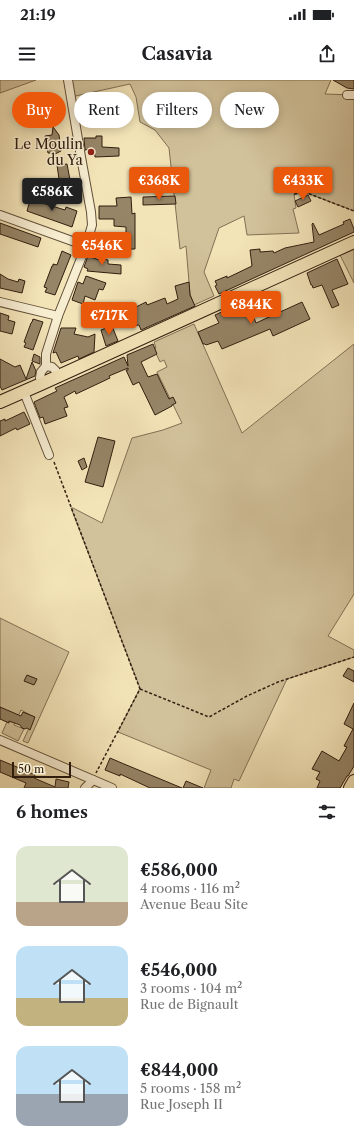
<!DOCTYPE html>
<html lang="en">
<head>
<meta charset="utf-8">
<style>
	:root { --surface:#fff; --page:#f2f2f2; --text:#202124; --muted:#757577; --accent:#ea580c }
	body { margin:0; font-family:"Libre Caslon Text",serif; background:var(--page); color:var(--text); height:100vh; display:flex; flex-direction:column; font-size:15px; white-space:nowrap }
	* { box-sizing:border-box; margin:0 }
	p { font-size:13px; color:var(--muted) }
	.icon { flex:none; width:22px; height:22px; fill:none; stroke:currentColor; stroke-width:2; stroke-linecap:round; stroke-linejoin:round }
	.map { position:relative; height:708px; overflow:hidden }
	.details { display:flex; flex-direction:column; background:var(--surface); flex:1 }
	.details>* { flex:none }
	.top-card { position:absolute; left:12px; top:12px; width:330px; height:36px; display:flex; gap:8px }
	.scale { position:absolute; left:12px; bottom:10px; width:59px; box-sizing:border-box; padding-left:4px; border:2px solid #311e0f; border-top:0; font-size:11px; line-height:14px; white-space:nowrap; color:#311e0f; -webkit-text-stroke:3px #f7edd1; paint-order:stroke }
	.price { position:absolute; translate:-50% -34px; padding:0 9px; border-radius:4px; background:var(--accent); color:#fff; font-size:13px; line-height:26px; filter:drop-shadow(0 1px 2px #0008) }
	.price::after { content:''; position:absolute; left:50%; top:24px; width:12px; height:9px; margin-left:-6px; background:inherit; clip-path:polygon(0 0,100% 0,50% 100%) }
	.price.current { background:#222; color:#fff }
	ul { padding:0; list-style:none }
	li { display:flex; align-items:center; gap:12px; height:100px; padding:0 16px }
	li span { display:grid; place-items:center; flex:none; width:112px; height:80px; border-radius:12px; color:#555 }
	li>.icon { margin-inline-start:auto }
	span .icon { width:48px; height:48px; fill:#fffc; stroke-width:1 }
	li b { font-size:17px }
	h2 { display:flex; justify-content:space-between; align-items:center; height:48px; padding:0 16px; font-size:17px }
	.pill { padding:0 14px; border-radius:18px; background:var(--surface); box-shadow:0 2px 10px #0003; font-size:14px; line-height:36px }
	.pill.current { background:var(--accent); color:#fff }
	.status { display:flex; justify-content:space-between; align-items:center; height:28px; padding:0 20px; background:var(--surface); direction:ltr }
	.status svg { height:11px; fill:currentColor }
	header { display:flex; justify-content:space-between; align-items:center; height:52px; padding:0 16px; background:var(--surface); font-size:18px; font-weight:800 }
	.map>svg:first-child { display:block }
	.green { fill:#d2c29b; stroke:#827055 }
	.building { fill:#968567; stroke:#311e0f }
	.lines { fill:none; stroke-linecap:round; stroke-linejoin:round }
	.street-casing { stroke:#625039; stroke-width:10 }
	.primary-casing { stroke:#311e0f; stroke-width:14 }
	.path { stroke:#311e0f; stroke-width:1.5; stroke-dasharray:3 2; stroke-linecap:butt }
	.street { stroke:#f7edd1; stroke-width:8 }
	.primary { stroke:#f3e4b8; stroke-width:12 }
	.poi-dot { fill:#8f2418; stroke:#f7edd1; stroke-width:1.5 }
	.labels { text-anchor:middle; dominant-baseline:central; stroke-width:3; stroke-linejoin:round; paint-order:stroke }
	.poi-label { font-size:14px; fill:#311e0f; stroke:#f7edd1; text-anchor:end }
</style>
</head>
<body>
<div class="status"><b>21:19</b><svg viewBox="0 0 49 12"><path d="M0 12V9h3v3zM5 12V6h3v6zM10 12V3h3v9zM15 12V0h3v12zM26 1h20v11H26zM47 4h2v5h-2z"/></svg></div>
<header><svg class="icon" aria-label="menu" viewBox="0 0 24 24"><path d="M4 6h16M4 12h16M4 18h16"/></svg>Casavia<svg class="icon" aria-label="share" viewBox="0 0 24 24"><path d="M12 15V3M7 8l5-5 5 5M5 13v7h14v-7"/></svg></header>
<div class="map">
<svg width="354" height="708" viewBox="0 0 354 708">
	<rect width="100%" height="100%" fill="#f3e4b8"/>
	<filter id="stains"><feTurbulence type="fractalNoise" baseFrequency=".005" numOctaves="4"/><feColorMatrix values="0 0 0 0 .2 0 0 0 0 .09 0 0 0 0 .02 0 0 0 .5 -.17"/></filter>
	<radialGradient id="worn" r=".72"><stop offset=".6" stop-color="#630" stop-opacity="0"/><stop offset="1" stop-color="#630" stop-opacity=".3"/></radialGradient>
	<!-- green -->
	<g class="green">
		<polygon points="0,0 36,0 0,13"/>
		<polygon points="68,0 331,0 325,14 354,15 354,131 307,113 294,114 296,128 293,129 299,153 247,155 244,136 219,148 204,192 214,216 194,225 190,214 186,166 180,169 169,68 155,50 140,42 136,17 130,4 71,17"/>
		<polygon points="354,169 354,203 340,175"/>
		<polygon points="194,244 242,353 354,264 354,514 328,556 354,570 354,577 287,599 239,701 234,699 231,708 204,708 211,690 118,652 140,608 71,428 73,428 102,443 132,358 163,350 182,343 157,292 167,287 164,280 160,282 154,269 156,268 154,262"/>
		<polygon points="0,538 69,572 28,663 23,661 34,637 21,630 14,645 24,649 18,661 2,653 11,633 0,628"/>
	</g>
	<!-- building -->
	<g class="building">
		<polygon points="333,0 354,0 354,9 347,8"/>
		<polygon points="56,20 57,26 48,28 49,32 39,35 38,31 34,32 33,25"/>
		<polygon points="53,47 59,55 61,71 55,74 52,73 48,73 45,56 52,55"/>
		<polygon points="96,56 102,56 102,67 119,68 119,76 95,77 94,69 85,70 84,58 96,58"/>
		<polygon points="67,84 70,100 72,100 74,112 63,114 63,112 58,113 56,104 58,103 57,99 59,99 57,85"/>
		<polygon points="173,89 174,102 149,105 148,91"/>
		<polygon points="308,115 311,121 298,127 295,121"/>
		<polygon points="175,116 176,124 143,125 143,117"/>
		<polygon points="31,117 39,120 39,122 65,130 66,127 77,131 72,147 27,131"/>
		<polygon points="131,117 132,134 135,133 135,169 126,169 126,147 114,146 114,139 99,139 99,126 117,126 116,118"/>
		<polygon points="350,139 354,149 354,152 219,214 215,206 217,205 215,201 227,196 227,198 252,186 250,170 260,169 260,172 273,171 274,173 285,168 314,162 312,144 313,143 319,155 344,144 343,142"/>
		<polygon points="0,143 41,158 38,167 0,154"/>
		<polygon points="62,171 71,175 55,215 45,212 47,208 44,207 52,186 53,186 53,184 57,185"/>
		<polygon points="88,176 99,180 99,178 108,180 108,184 121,185 121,194 87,191 88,189 84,187"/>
		<polygon points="337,179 348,204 332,210 339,225 332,228 322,205 313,208 312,205 311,205 307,193"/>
		<polygon points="0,194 8,199 18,202 19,199 25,201 22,213 0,208"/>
		<polygon points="86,196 106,203 103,210 99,209 95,220 85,216 83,224 72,220 78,202 83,204"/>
		<polygon points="189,202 190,215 195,226 141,250 139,245 125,247 124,234 129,234 128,231 146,222 147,225 165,218 167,224 178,219 175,206"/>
		<polygon points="302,222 310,239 273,256 270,249 222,269 218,261 206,265 205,264 203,264 198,252 219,243 215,235 226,230 227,232 233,230 234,232 249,225 256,243"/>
		<polygon points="0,233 9,236 8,240 15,242 12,254 0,251"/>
		<polygon points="33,239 43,242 33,270 24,267 26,263 24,262 31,243 32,242"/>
		<polygon points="112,246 118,261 106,266 101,250"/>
		<polygon points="61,248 76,248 74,254 88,257 95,254 94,272 79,279 78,276 61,283 56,272 53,273"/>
		<polygon points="153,264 157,274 141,282 148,297 157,294 169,319 173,317 176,323 172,325 172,326 155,335 139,302 133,305 126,290 128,290 128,288 109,296 110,298 76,314 75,311 64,317 68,327 64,328 67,336 45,344 43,337 40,338 34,322 57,311 55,308 124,277 128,286 127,275"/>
		<polygon points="34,274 40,277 40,284 32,281"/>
		<polygon points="0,279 15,287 20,285 26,299 32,282 36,291 35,296 2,310 0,306"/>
		<polygon points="24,332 30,344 17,350 16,348 0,356 0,341 5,339 5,341"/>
		<polygon points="98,357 115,361 103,407 85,402"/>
		<polygon points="84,378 87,387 82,390 78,381"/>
		<polygon points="348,588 354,591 354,602 343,596"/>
		<polygon points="27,595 37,599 34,605 24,601"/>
		<polygon points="354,623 354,686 348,696 347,696 340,708 317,708 320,701 316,699 320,692 312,689 322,671 339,681 347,667 344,666 353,649 344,644"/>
		<polygon points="0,627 21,636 23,632 35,637 30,650 27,648 25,649 22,648 20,645 9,641 9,643 0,639"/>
		<polygon points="110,678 124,684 182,708 150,708 120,694 120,696 105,690"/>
		<polygon points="0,680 24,690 35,695 34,698 55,707 56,699 69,702 68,708 24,708 26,703 0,692"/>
		<polygon points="186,701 203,708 183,708"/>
	</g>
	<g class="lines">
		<defs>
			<g id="street">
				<polyline points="347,15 354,15"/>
				<polyline points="0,135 86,166"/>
				<polyline points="0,222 58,236"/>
				<polyline points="46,286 52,287 56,291 57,297"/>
				<polyline points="41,304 40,298 41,292 46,286 46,274 58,236 86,166 92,145 91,132 81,77 68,0"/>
				<polyline points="24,312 49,375"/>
				<polyline points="0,660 112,708"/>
				<polyline points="85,708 93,700"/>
			</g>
			<g id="primary">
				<polyline points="0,322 41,304 354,162"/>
				<polyline points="350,708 354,701"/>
			</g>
		</defs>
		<!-- street casing -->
		<use href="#street" class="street-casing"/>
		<!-- primary casing -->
		<use href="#primary" class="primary-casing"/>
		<!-- path -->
		<g class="path">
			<polyline points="294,114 307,113 354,131"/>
			<polyline points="54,382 140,609 96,693"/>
			<polyline points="140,609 209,637 247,616 278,602 354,577"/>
		</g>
		<!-- street -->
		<use href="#street" class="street"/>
		<!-- primary -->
		<use href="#primary" class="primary"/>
	</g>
	<!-- markers -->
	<circle class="poi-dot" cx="91" cy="72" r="4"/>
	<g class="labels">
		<!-- poi labels -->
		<g class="poi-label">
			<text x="83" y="64">Le Moulin<tspan x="83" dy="16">du Ya</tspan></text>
		</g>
	</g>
	<rect width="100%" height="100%" filter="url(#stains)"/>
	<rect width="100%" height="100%" fill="url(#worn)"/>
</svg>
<div class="scale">50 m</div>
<b class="price" style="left:159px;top:121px">€368K</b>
<b class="price" style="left:303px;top:121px">€433K</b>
<b class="price current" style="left:52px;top:132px">€586K</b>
<b class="price" style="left:102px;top:186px">€546K</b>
<b class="price" style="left:251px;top:245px">€844K</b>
<b class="price" style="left:109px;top:256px">€717K</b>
<div class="top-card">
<a class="pill current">Buy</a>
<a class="pill">Rent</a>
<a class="pill">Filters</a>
<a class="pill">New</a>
</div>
</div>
<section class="details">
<h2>6 homes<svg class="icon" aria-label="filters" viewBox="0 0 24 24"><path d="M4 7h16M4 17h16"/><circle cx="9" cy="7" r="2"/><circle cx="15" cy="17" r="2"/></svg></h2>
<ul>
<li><span style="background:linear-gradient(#dfe7d0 70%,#b9a48a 0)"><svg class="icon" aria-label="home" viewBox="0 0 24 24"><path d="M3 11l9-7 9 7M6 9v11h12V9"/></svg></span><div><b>€586,000</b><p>4 rooms · 116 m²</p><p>Avenue Beau Site</p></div></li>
<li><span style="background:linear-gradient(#bfe0f5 65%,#c2b280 0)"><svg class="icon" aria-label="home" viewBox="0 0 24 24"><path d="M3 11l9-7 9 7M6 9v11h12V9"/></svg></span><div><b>€546,000</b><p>3 rooms · 104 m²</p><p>Rue de Bignault</p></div></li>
<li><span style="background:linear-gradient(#bfe0f5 60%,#9aa5b1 0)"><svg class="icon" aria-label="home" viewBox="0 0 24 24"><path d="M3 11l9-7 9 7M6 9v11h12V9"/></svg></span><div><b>€844,000</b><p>5 rooms · 158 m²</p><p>Rue Joseph II</p></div></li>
</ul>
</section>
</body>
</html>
